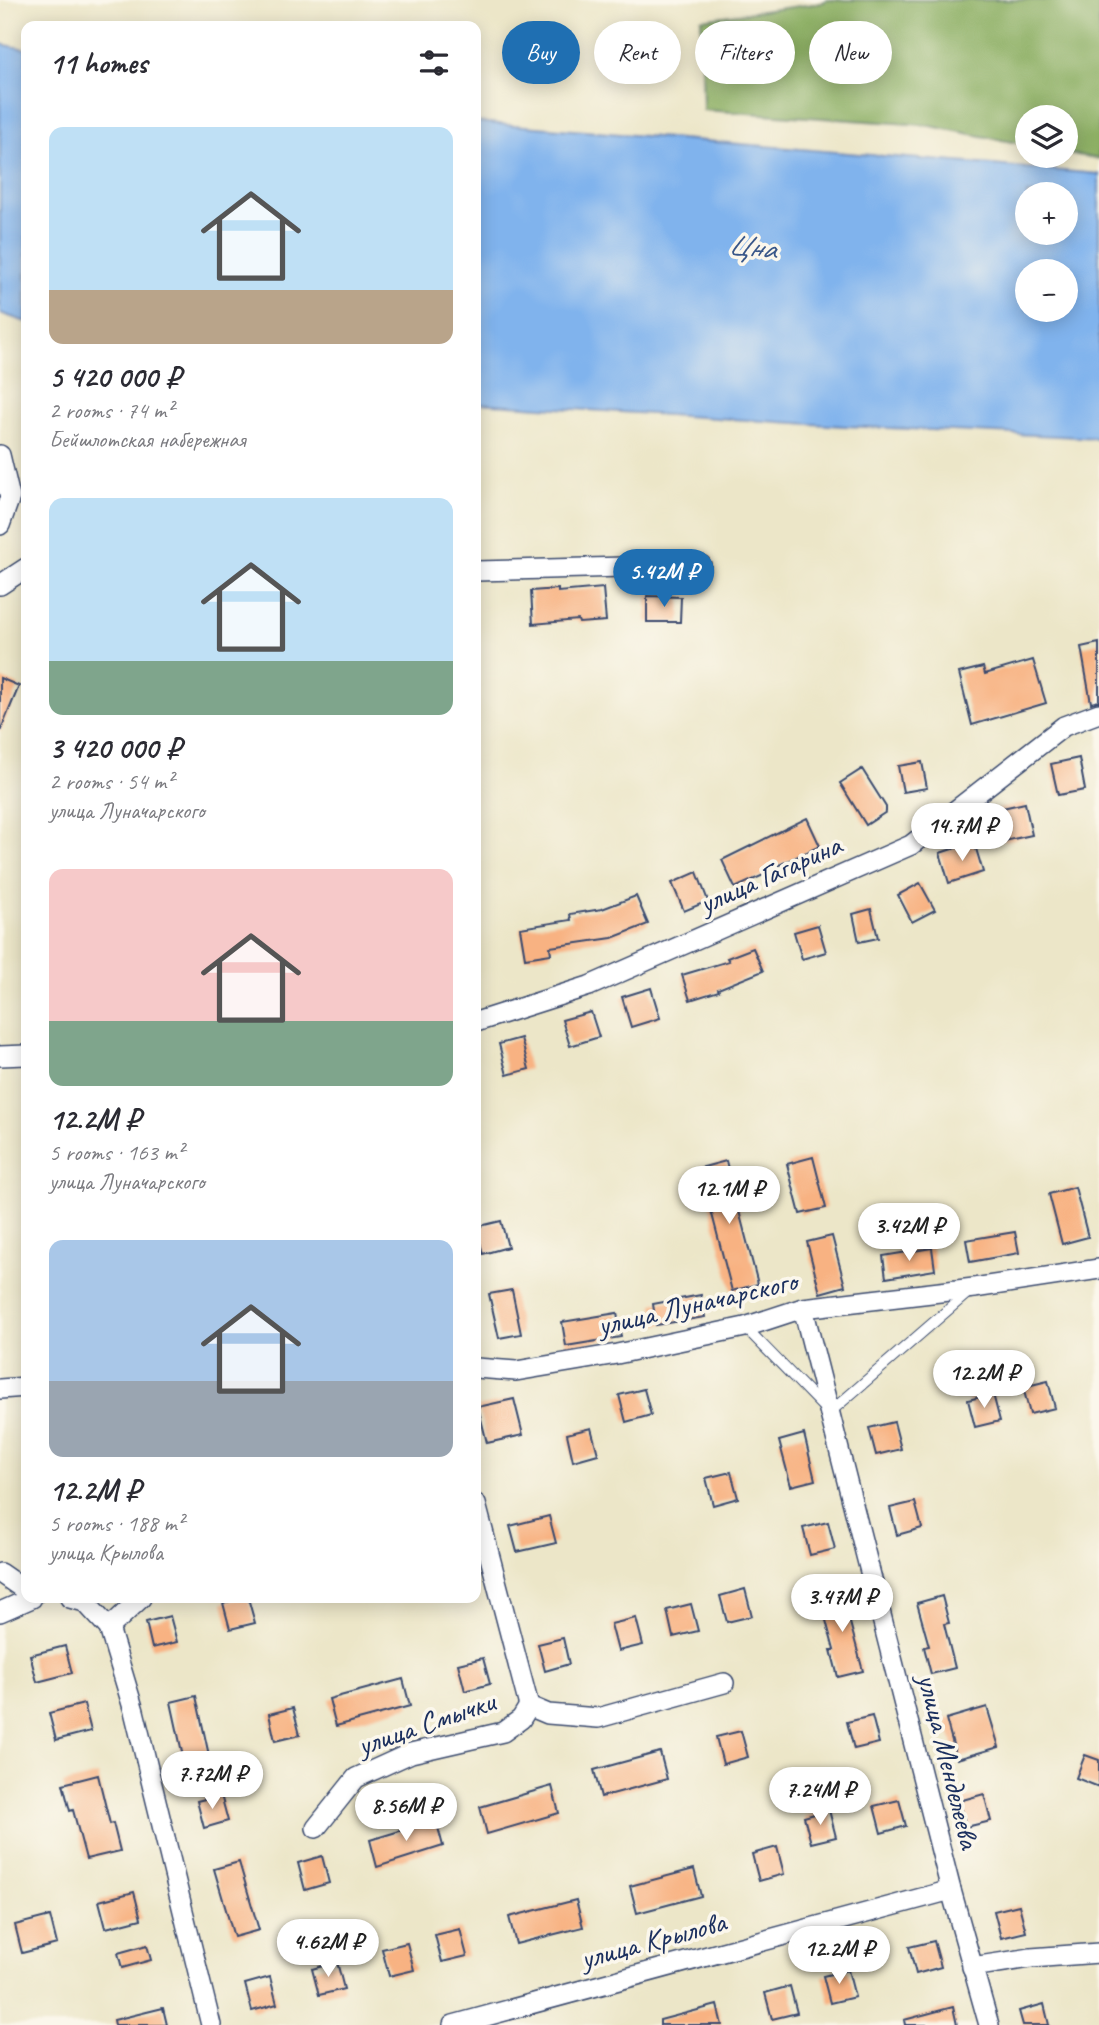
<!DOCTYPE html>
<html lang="en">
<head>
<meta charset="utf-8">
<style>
	:root { --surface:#fff; --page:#f7f7f7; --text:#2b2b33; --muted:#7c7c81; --accent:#1f6fb2 }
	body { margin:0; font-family:Caveat,sans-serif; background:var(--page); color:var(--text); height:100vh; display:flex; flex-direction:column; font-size:26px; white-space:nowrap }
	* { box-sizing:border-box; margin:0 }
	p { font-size:23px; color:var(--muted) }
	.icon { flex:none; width:38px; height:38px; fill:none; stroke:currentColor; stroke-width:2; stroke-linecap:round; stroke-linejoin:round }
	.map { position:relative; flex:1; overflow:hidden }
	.details { position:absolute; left:21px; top:21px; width:460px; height:1582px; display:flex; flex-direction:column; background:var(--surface); border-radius:14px; box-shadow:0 4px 18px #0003 }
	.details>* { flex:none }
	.banner { position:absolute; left:502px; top:21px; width:492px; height:63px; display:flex; gap:14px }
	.buttons { position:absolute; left:1015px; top:105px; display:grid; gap:14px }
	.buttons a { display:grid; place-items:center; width:63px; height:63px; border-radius:50%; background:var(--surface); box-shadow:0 4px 18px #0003; font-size:35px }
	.price { position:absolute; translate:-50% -60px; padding:0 16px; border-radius:24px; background:#fff; color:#222; font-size:23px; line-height:46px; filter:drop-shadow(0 2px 4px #0008) }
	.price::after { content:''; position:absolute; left:50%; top:42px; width:21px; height:16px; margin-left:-10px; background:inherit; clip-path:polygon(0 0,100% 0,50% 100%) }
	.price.active { background:var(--accent); color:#fff }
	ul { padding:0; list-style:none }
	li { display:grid; align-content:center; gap:14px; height:371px; padding:0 28px }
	li span { display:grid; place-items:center; height:217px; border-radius:14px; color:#555 }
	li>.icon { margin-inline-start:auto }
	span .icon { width:126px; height:126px; fill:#fffc; stroke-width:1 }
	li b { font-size:30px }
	h2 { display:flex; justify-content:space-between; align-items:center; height:84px; padding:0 28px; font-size:30px }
	.chip { padding:0 24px; border-radius:32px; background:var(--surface); box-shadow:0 4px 18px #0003; font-size:24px; line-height:63px }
	.chip.active { background:var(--accent); color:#fff }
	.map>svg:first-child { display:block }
	.forest { fill:#8caf64; stroke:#546f61; stroke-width:2 }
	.water { fill:#80b3ed; stroke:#4e71a6; stroke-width:2; fill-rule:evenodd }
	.building { fill:#f8b282 }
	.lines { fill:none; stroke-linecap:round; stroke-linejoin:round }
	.lane-casing { stroke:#3a4a6e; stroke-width:12 }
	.street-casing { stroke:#3a4a6e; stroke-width:22 }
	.lane { stroke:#fff; stroke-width:10 }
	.street { stroke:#fff; stroke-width:19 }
	.labels { text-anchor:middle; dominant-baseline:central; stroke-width:7; stroke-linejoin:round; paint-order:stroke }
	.street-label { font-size:30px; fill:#1b2f5e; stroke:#fbf7ec }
	.water-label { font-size:32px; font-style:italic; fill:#395789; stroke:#fbf7ec }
</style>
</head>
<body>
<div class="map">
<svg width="1099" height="2025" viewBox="0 0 1099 2025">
	<rect width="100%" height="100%" fill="#fbf7ec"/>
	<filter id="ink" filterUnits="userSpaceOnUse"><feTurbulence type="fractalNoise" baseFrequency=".0143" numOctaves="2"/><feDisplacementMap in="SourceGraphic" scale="14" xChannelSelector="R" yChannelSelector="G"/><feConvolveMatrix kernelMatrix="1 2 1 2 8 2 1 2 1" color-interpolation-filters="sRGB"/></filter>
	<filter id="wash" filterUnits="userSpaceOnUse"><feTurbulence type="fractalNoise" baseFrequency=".00686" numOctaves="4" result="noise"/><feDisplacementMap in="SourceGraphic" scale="28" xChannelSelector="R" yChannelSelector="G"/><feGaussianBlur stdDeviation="1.57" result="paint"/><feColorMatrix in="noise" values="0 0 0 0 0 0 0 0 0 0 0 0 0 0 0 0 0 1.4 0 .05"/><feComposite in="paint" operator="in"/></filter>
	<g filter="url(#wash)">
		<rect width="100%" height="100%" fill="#ece6c8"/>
		<!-- forest -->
		<polygon class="forest" points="827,0 1099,0 1099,159 1066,153 1066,117 1027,117 1027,145 925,125 703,110 701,19 821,3"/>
		<!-- water -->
		<g class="water">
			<polygon points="0,44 26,49 26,322 0,313"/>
			<path d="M476,122L1099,174V438L844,426L476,403ZM1027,194H1066V233H1027ZM1027,271H1066V310H1027Z"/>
		</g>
		<g id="blocks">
			<!-- building -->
			<g class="building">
				<polygon points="603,588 606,621 579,623 578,620 533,624 531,591 558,589 558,592"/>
				<polygon points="647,596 681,597 680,622 647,622"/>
				<polygon points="1099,643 1099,701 1091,703 1081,647"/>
				<polygon points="1033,660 1046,703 972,725 959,673 983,667 985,674"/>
				<polygon points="0,678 19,686 0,732"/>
				<polygon points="1079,758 1085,790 1058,795 1051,764"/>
				<polygon points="922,762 927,788 903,792 898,766"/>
				<polygon points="862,769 886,807 886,812 866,825 840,783"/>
				<polygon points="1025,803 1032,835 1004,841 998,809"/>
				<polygon points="807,818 820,846 766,871 768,873 735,888 722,860"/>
				<polygon points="974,842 983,872 949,883 940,853"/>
				<polygon points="697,872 708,901 684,911 672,883"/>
				<polygon points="920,883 935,910 912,922 898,895"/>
				<polygon points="636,896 648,924 612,938 550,947 551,954 525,958 520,928 571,920 570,914 602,909"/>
				<polygon points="871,909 878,938 859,942 853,914"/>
				<polygon points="818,925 826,952 802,959 794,932"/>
				<polygon points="753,948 763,971 718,989 719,991 690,1000 682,975 729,961 727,958"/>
				<polygon points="651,988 660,1018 631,1027 622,997"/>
				<polygon points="591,1012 599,1037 570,1046 562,1020"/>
				<polygon points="521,1038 529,1069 507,1075 499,1044"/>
				<polygon points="813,1157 826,1208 800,1214 787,1164"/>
				<polygon points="726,1161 758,1284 732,1291 700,1168"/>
				<polygon points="1075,1187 1088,1237 1062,1244 1049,1194"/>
				<polygon points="501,1221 508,1247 483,1254 476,1227"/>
				<polygon points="1015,1232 1019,1253 970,1262 966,1240"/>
				<polygon points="832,1236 845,1286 820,1293 807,1242"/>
				<polygon points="932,1248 935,1270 886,1278 883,1256"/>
				<polygon points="512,1290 521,1334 499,1338 489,1294"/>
				<polygon points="701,1295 705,1317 656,1325 653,1304"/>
				<polygon points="617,1313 621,1337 566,1346 562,1322"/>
				<polygon points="1048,1381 1055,1408 1030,1414 1023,1387"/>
				<polygon points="644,1389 651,1415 626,1422 619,1395"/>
				<polygon points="993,1394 1000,1421 975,1427 968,1400"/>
				<polygon points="514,1399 523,1435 487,1443 478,1407"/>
				<polygon points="894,1422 901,1449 876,1455 869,1428"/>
				<polygon points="591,1428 598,1454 573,1461 567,1434"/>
				<polygon points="804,1434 815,1480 791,1486 779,1441"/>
				<polygon points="731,1472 738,1498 713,1505 706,1478"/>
				<polygon points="915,1502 922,1528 897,1535 890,1508"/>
				<polygon points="549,1516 556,1543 517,1552 510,1526"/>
				<polygon points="828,1522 835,1549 810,1555 803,1528"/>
				<polygon points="745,1589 752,1616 727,1622 720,1596"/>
				<polygon points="845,1592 852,1618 849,1619 863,1671 838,1677 831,1650 834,1650 820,1598"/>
				<polygon points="942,1596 949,1623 944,1624 955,1668 931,1674 924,1647 929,1646 917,1603"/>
				<polygon points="242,1598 248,1598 255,1623 230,1629 223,1603"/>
				<polygon points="691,1604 698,1631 673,1637 667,1610"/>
				<polygon points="170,1616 177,1642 152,1648 146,1622"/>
				<polygon points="636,1618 643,1645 618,1651 611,1624"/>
				<polygon points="563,1638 569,1664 545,1671 538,1644"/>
				<polygon points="65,1646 72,1673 37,1682 30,1655"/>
				<polygon points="483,1658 490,1684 465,1691 458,1664"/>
				<polygon points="403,1679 410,1706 336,1726 329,1699"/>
				<polygon points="196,1696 210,1760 185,1766 171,1702"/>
				<polygon points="84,1704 91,1731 56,1740 49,1713"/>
				<polygon points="987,1707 999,1747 957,1759 946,1719"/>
				<polygon points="293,1708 300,1735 275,1741 269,1714"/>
				<polygon points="872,1716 879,1743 854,1749 847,1722"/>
				<polygon points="741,1731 748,1757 723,1764 716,1737"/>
				<polygon points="660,1752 667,1779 601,1797 594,1770"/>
				<polygon points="1085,1755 1099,1760 1099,1787 1076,1778"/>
				<polygon points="98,1775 110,1824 113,1823 120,1851 86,1859 73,1810 70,1811 63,1784"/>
				<polygon points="552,1786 559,1813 487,1834 480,1807"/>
				<polygon points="984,1794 991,1821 966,1827 959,1801"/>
				<polygon points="221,1795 228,1821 204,1828 197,1801"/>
				<polygon points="899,1800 906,1826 881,1833 874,1806"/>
				<polygon points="829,1810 836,1837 811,1843 804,1817"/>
				<polygon points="436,1820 443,1846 377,1867 370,1840"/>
				<polygon points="777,1847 784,1874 759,1881 752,1854"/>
				<polygon points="322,1856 329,1883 305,1890 298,1863"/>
				<polygon points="239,1862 259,1930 234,1937 214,1869"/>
				<polygon points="694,1869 701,1896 637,1913 630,1886"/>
				<polygon points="134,1892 141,1919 106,1928 99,1901"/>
				<polygon points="576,1900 583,1927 516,1944 509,1917"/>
				<polygon points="1019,1905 1026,1932 1001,1938 994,1911"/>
				<polygon points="50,1916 57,1944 22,1953 15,1925"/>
				<polygon points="460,1929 467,1956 442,1962 435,1935"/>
				<polygon points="934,1941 941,1967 916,1974 909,1947"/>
				<polygon points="407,1943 414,1970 389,1976 382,1949"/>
				<polygon points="147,1945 151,1960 122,1968 118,1953"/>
				<polygon points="337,1962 344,1989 319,1995 312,1969"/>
				<polygon points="848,1970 855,1997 830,2003 823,1976"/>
				<polygon points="270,1977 277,2004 252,2011 245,1984"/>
				<polygon points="790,1986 797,2013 772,2019 765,1993"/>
				<polygon points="1044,2004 1049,2025 1023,2025 1019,2011"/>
				<polygon points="717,2005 722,2025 660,2025 660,2020"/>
				<polygon points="953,2007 957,2025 905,2025 904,2020"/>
				<polygon points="163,2008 167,2025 115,2025 114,2020"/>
			</g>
		</g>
	</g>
	<g filter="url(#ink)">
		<use href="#blocks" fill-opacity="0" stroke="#3a4a6e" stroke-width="2"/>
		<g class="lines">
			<defs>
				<polyline id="lane" points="745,1327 829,1413 971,1290"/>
				<g id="street">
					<polyline points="0,455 10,497 0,525"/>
					<polyline points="476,571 701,565"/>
					<polyline points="0,585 26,568"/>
					<polyline points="476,1022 589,986 911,845 1064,726 1099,713"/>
					<polyline points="0,1056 26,1055"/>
					<polyline points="803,1308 951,1890 989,2025"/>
					<polyline points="476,1368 516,1371 617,1354 745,1327 803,1308 974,1288 1099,1269"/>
					<polyline points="0,1389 26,1387"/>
					<polyline points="476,1504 529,1706"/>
					<polyline points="0,1573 26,1591"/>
					<polyline points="70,1598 85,1602 109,1628 134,1711 211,2025"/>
					<polyline points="0,1612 32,1598"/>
					<polyline points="109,1628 141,1598"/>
					<polyline points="316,1828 356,1778 411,1753 503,1732 521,1719 529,1706 548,1714 598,1718 724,1683"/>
					<polyline points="972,1967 1031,1958 1099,1953"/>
					<polyline points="453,2025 951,1890"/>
				</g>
			</defs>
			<!-- lane casing -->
			<use href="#lane" class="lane-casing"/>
			<!-- street casing -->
			<use href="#street" class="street-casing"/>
			<!-- lane -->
			<use href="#lane" class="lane"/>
			<!-- street -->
			<use href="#street" class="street"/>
		</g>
	</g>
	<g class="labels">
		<!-- street labels -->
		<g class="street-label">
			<text transform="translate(770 874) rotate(-24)">улица Гагарина</text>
			<text transform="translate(697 1303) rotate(-13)">улица Луначарского</text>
			<text transform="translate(426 1723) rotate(-19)">улица Смычки</text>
			<text transform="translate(949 1761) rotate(76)">улица Менделеева</text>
			<text transform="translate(653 1940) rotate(-15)">улица Крылова</text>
		</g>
		<!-- water labels -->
		<g class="water-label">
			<text transform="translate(752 246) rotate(6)">Цна</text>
		</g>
	</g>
</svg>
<div class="buttons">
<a><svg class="icon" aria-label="layers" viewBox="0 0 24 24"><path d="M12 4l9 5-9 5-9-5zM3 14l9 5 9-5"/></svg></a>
<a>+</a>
<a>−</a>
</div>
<b class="price active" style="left:664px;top:609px">5.42M ₽</b>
<b class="price" style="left:962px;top:863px">14.7M ₽</b>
<b class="price" style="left:729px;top:1226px">12.1M ₽</b>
<b class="price" style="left:909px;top:1263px">3.42M ₽</b>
<b class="price" style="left:984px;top:1410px">12.2M ₽</b>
<b class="price" style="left:842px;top:1634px">3.47M ₽</b>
<b class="price" style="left:212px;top:1811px">7.72M ₽</b>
<b class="price" style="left:820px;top:1827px">7.24M ₽</b>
<b class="price" style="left:406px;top:1843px">8.56M ₽</b>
<b class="price" style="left:328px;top:1979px">4.62M ₽</b>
<b class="price" style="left:839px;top:1986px">12.2M ₽</b>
<div class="banner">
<a class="chip active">Buy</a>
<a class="chip">Rent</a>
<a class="chip">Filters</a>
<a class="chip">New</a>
</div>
<section class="details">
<h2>11 homes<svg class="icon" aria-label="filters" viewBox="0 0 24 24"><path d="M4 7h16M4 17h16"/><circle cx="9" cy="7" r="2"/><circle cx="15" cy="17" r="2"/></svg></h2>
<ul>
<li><span style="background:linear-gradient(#bfe0f5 75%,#b9a48a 0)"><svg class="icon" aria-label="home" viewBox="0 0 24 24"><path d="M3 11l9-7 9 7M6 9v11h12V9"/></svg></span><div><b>5 420 000 ₽</b><p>2 rooms · 74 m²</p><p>Бейшлотская набережная</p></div></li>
<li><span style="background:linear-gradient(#bfe0f5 75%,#7fa58c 0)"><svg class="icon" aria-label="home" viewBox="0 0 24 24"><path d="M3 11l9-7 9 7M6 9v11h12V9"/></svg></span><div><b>3 420 000 ₽</b><p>2 rooms · 54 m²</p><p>улица Луначарского</p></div></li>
<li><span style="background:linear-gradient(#f6c9c9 70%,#7fa58c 0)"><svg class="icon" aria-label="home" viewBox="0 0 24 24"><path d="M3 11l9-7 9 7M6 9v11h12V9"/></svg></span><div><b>12.2M ₽</b><p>5 rooms · 163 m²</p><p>улица Луначарского</p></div></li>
<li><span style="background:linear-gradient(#a9c7e8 65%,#9aa5b1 0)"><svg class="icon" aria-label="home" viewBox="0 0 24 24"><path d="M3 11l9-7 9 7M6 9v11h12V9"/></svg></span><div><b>12.2M ₽</b><p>5 rooms · 188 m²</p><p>улица Крылова</p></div></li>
</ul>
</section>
</div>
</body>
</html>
